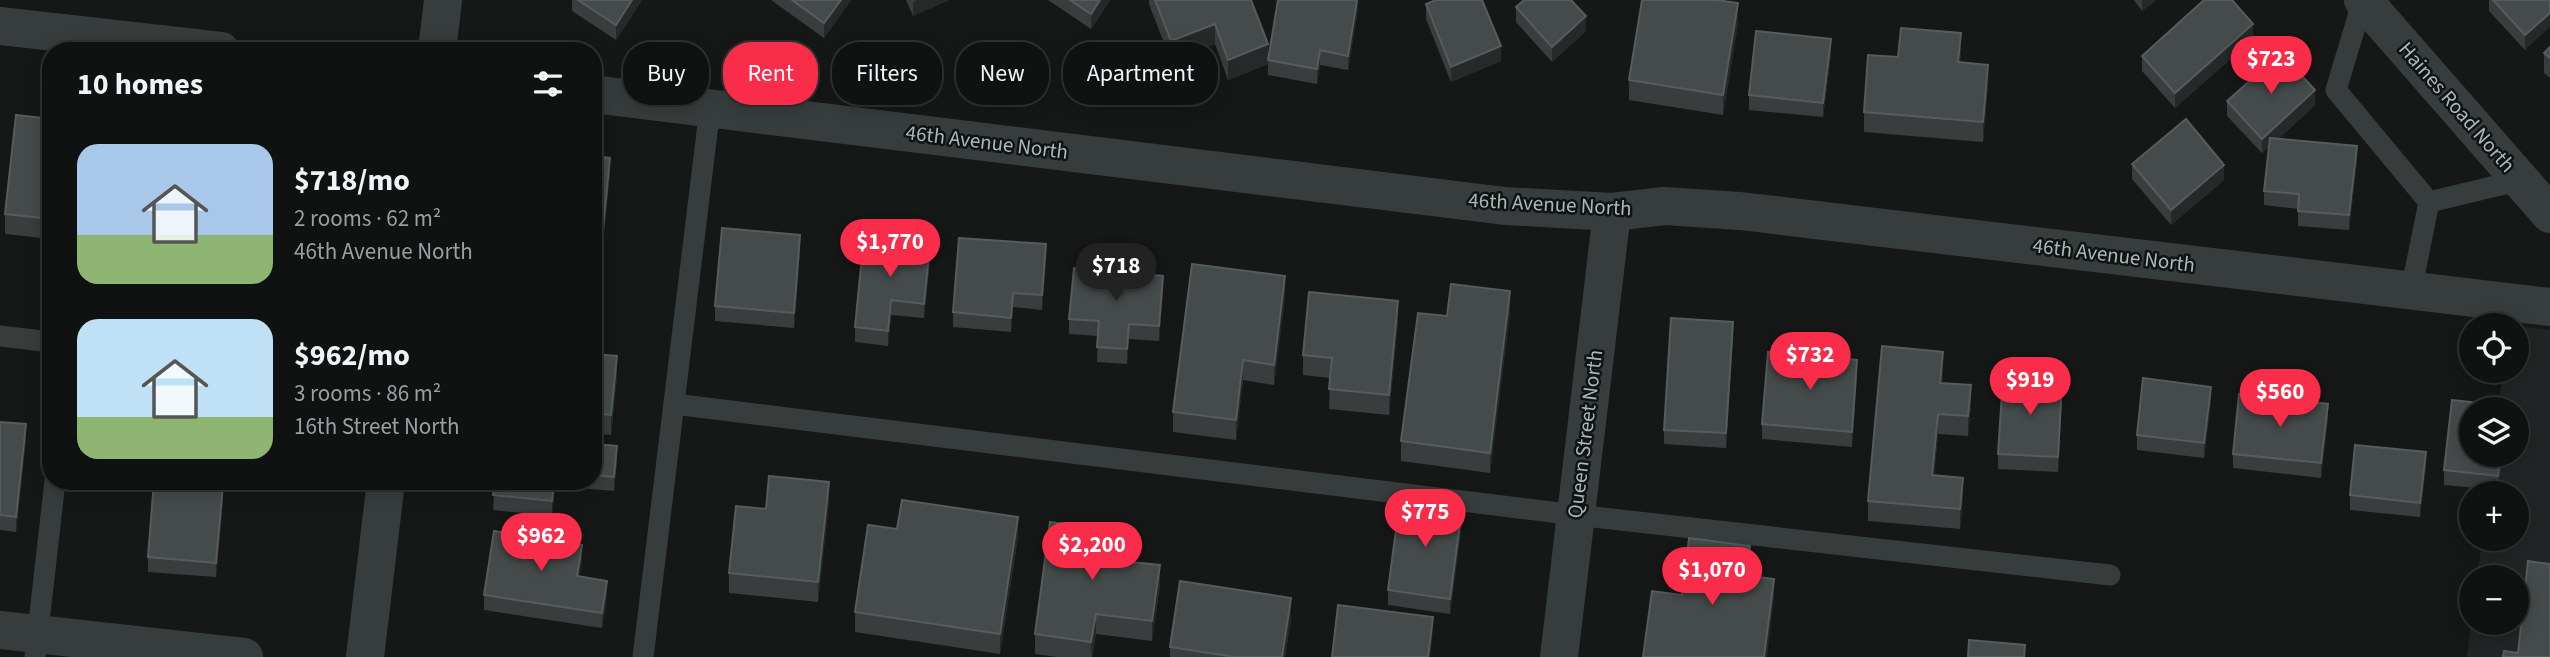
<!DOCTYPE html>
<html lang="en">
<head>
<meta charset="utf-8">
<style>
	:root { --surface:#101212; --page:#191b1b; --text:#f1f3f6; --muted:#9c9e9f; --line:#303232; --accent:#f92d4a }
	body { margin:0; font-family:"Source Sans 3",sans-serif; background:var(--page); color:var(--text); height:100vh; display:flex; flex-direction:column; font-size:26px; white-space:nowrap }
	* { box-sizing:border-box; margin:0 }
	p { font-size:23px; color:var(--muted) }
	.icon { flex:none; width:38px; height:38px; fill:none; stroke:currentColor; stroke-width:2; stroke-linecap:round; stroke-linejoin:round }
	.map { position:relative; flex:1; overflow:hidden }
	.panel { position:absolute; left:42px; top:42px; width:560px; height:448px; display:flex; flex-direction:column; background:var(--surface); border-radius:28px; box-shadow:0 4px 18px #0003,0 0 0 2px var(--line) }
	.panel>* { flex:none }
	.banner { position:absolute; left:623px; top:42px; width:665px; height:63px; display:flex; gap:14px }
	.controls { position:absolute; left:2459px; top:313px; display:grid; gap:14px }
	.controls a { display:grid; place-items:center; width:70px; height:70px; border-radius:50%; background:var(--surface); box-shadow:0 4px 18px #0003,0 0 0 2px var(--line); font-size:35px }
	.price { position:absolute; translate:-50% -60px; padding:0 16px; border-radius:24px; background:var(--accent); color:#fff; font-size:23px; line-height:46px; filter:drop-shadow(0 2px 4px #0008) }
	.price::after { content:''; position:absolute; left:50%; top:42px; width:21px; height:16px; margin-left:-10px; background:inherit; clip-path:polygon(0 0,100% 0,50% 100%) }
	.price.on { background:#222; color:#fff }
	ul { padding:0; list-style:none }
	li { display:flex; align-items:center; gap:21px; height:175px; padding:0 35px }
	li span { display:grid; place-items:center; flex:none; width:196px; height:140px; border-radius:21px; color:#555 }
	li>.icon { margin-inline-start:auto }
	span .icon { width:84px; height:84px; fill:#fffc; stroke-width:1 }
	li b { font-size:30px }
	h2 { display:flex; justify-content:space-between; align-items:center; height:84px; padding:0 35px; font-size:30px }
	.pill { padding:0 24px; border-radius:28px; background:var(--surface); box-shadow:0 4px 18px #0003,0 0 0 2px var(--line); font-size:24px; line-height:63px }
	.pill.on { background:var(--accent); color:#fff }
	.map>svg:first-child { display:block }
	.built { fill:#222525 }
	.lines { fill:none; stroke-linecap:round; stroke-linejoin:round }
	.service { stroke:#373d3d; stroke-width:21 }
	.minor { stroke:#373d3d; stroke-width:38 }
	.tertiary { stroke:#373d3d; stroke-width:38 }
	.wall { fill:#393d3d }
	.shaded-wall { fill:#262929 }
	.building { fill:#454b4a; stroke:#555c5b; stroke-width:2 }
	.labels { text-anchor:middle; dominant-baseline:central; stroke-width:5; stroke-linejoin:round; paint-order:stroke }
	.street-label { font-size:21px; fill:#a8b9b7; stroke:#111313 }
</style>
</head>
<body>
<div class="map">
<svg width="2550" height="657" viewBox="0 0 2550 657">
	<rect width="100%" height="100%" fill="#161818"/>
	<!-- built -->
	<polygon class="built" points="2517,326 2550,330 2550,657 2467,657 2471,622 2516,623 2516,578 2477,577 2482,539 2516,539 2516,494 2488,493 2493,455 2516,455 2516,410 2498,409 2503,371 2516,371"/>
	<g class="lines">
		<!-- service -->
		<g class="service">
			<polyline points="2363,0 2336,90 2429,202 2521,180"/>
			<polyline points="2411,291 2429,202"/>
			<polyline points="0,336 51,342"/>
			<polyline points="674,404 1576,515 2110,575"/>
			<polyline points="35,657 55,481"/>
			<polyline points="643,657 710,108"/>
		</g>
		<!-- minor -->
		<g class="minor">
			<polyline points="0,26 221,51"/>
			<polyline points="593,94 1505,206 1612,212 1665,206 1740,211 2550,307"/>
			<polyline points="0,630 244,657"/>
			<polyline points="1559,657 1612,212"/>
		</g>
		<!-- tertiary -->
		<g class="tertiary">
			<polyline points="2363,0 2550,214"/>
			<polyline points="437,51 443,0"/>
			<polyline points="365,657 386,481"/>
		</g>
	</g>
	<!-- wall -->
	<g class="wall">
		<polygon points="572,0 642,0 616,40 572,11"/>
		<polygon points="771,0 851,0 824,38"/>
		<polygon points="906,0 949,0 913,16"/>
		<polygon points="1048,0 1110,0 1091,29"/>
		<polygon points="1149,0 1251,0 1268,59 1358,0 1358,9 1348,70 1320,65 1317,84 1268,75 1268,64 1228,80 1215,44 1171,61 1149,4"/>
		<polygon points="2134,0 2156,0 2142,11"/>
		<polygon points="2489,0 2550,0 2525,50 2489,11"/>
		<polygon points="1426,4 1501,61 1451,82 1426,19"/>
		<polygon points="1516,7 1586,31 1552,62 1516,22"/>
		<polygon points="1738,23 1723,115 1629,100 1629,80"/>
		<polygon points="2253,39 2175,108 2142,71 2142,56"/>
		<polygon points="2550,47 2550,78 2544,73 2544,53"/>
		<polygon points="1961,53 1960,62 1988,85 1983,142 1864,132 1864,112 1898,57"/>
		<polygon points="1831,54 1823,117 1749,110 1749,95"/>
		<polygon points="2227,101 2315,105 2278,139 2357,161 2349,230 2298,226 2298,209 2264,205 2264,191 2269,147 2262,153 2227,116"/>
		<polygon points="51,119 51,239 5,234 5,214"/>
		<polygon points="593,156 610,172 598,294 593,293"/>
		<polygon points="2132,164 2224,180 2171,225 2132,179"/>
		<polygon points="800,250 794,328 715,321 715,306"/>
		<polygon points="930,259 924,318 891,315 888,346 855,342 855,327"/>
		<polygon points="1046,259 1042,310 1013,307 1011,332 953,327 953,312"/>
		<polygon points="1163,291 1159,341 1129,339 1127,364 1097,362 1098,336 1069,334 1069,319"/>
		<polygon points="1285,296 1274,385 1243,380 1236,440 1173,432 1173,412"/>
		<polygon points="1510,311 1490,473 1401,461 1401,441 1447,316"/>
		<polygon points="1398,321 1389,415 1329,409 1330,378 1303,375 1303,355"/>
		<polygon points="1733,337 1726,448 1664,444 1664,430"/>
		<polygon points="593,354 617,376 611,435 593,433"/>
		<polygon points="1943,372 1942,383 1971,405 1968,436 1938,434 1934,476 1963,498 1960,529 1868,521 1868,501"/>
		<polygon points="1857,375 1852,447 1762,439 1762,424"/>
		<polygon points="2062,396 2058,472 1998,469 1998,454"/>
		<polygon points="2211,401 2204,458 2137,450 2137,435"/>
		<polygon points="2328,418 2321,478 2233,468 2233,454"/>
		<polygon points="0,422 26,439 16,532 0,530"/>
		<polygon points="593,444 617,461 614,491 555,486 552,516 493,510 495,481 593,481"/>
		<polygon points="2471,455 2503,455 2498,490 2444,485 2444,470"/>
		<polygon points="2426,466 2420,517 2350,510 2350,495"/>
		<polygon points="223,499 216,577 148,572 148,557"/>
		<polygon points="829,502 818,602 729,593 729,573 766,509"/>
		<polygon points="1462,523 1450,614 1388,605 1388,590"/>
		<polygon points="897,529 1018,537 1000,654 855,632 855,612"/>
		<polygon points="1135,553 1134,562 1160,585 1152,641 1096,634 1092,657 1057,657 1035,654 1035,634"/>
		<polygon points="582,560 579,576 607,595 602,628 484,610 484,595"/>
		<polygon points="1291,618 1285,657 1170,657 1170,647"/>
	</g>
	<!-- shaded-wall -->
	<g class="shaded-wall">
		<polygon points="632,0 642,0 616,40 616,25"/>
		<polygon points="841,0 851,0 824,38 824,23"/>
		<polygon points="917,0 949,0 913,16 913,2"/>
		<polygon points="1100,0 1110,0 1091,29 1091,14"/>
		<polygon points="1357,0 1358,0 1358,9 1348,70 1348,56"/>
		<polygon points="2142,0 2156,0 2142,11"/>
		<polygon points="1738,3 1738,23 1723,115 1723,95"/>
		<polygon points="2550,13 2550,27 2525,50 2525,35"/>
		<polygon points="1586,16 1586,31 1552,62 1552,47"/>
		<polygon points="1215,24 1215,44 1171,61 1171,41"/>
		<polygon points="2253,24 2253,39 2175,108 2175,93"/>
		<polygon points="1961,33 1961,53 1958,82 1958,62"/>
		<polygon points="1831,39 1831,54 1823,117 1823,103"/>
		<polygon points="1268,44 1268,64 1228,80 1228,60"/>
		<polygon points="1501,46 1501,61 1451,82 1451,67"/>
		<polygon points="1320,50 1320,65 1317,84 1317,69"/>
		<polygon points="1988,65 1988,85 1983,142 1983,122"/>
		<polygon points="2315,90 2315,105 2262,153 2262,139"/>
		<polygon points="2357,146 2357,161 2349,230 2349,215"/>
		<polygon points="610,158 610,172 598,294 598,279"/>
		<polygon points="2224,165 2224,180 2171,225 2171,210"/>
		<polygon points="800,235 800,250 794,328 794,313"/>
		<polygon points="1046,244 1046,259 1042,310 1042,295"/>
		<polygon points="930,245 930,259 924,318 924,304"/>
		<polygon points="1163,276 1163,291 1159,341 1159,326"/>
		<polygon points="1285,276 1285,296 1274,385 1274,365"/>
		<polygon points="1510,291 1510,311 1490,473 1490,453"/>
		<polygon points="1013,293 1013,307 1011,332 1011,318"/>
		<polygon points="891,300 891,315 888,346 888,331"/>
		<polygon points="1398,301 1398,321 1389,415 1389,395"/>
		<polygon points="1733,322 1733,337 1726,448 1726,433"/>
		<polygon points="1129,324 1129,339 1127,364 1127,349"/>
		<polygon points="1943,352 1943,372 1940,403 1940,383"/>
		<polygon points="617,356 617,376 611,435 611,415"/>
		<polygon points="1243,360 1243,380 1236,440 1236,420"/>
		<polygon points="1857,360 1857,375 1852,447 1852,432"/>
		<polygon points="2062,381 2062,396 2058,472 2058,457"/>
		<polygon points="1971,385 1971,405 1968,436 1968,416"/>
		<polygon points="2211,387 2211,401 2204,458 2204,443"/>
		<polygon points="2328,404 2328,418 2321,478 2321,463"/>
		<polygon points="1938,414 1938,434 1932,495 1932,475"/>
		<polygon points="26,424 26,439 16,532 16,517"/>
		<polygon points="617,446 617,461 614,491 614,477"/>
		<polygon points="2426,452 2426,466 2420,517 2420,503"/>
		<polygon points="2501,455 2503,455 2498,490 2498,476"/>
		<polygon points="1963,478 1963,498 1960,529 1960,509"/>
		<polygon points="554,481 555,481 555,486 552,516 552,501"/>
		<polygon points="829,482 829,502 818,602 818,582"/>
		<polygon points="223,484 223,499 216,577 216,563"/>
		<polygon points="1462,508 1462,523 1450,614 1450,599"/>
		<polygon points="1018,517 1018,537 1000,654 1000,634"/>
		<polygon points="1135,534 1135,553 1131,582 1131,562"/>
		<polygon points="582,545 582,560 577,591 577,576"/>
		<polygon points="1750,546 1750,566 1745,594 1745,575"/>
		<polygon points="1160,565 1160,585 1152,641 1152,621"/>
		<polygon points="1774,579 1774,599 1767,657 1764,657"/>
		<polygon points="607,581 607,595 602,628 602,613"/>
		<polygon points="1291,598 1291,618 1285,657 1282,657"/>
		<polygon points="1096,614 1096,634 1091,657 1091,642"/>
		<polygon points="1433,617 1433,632 1430,657 1428,657"/>
	</g>
	<!-- building -->
	<g class="building">
		<polygon points="578,0 632,0 616,25"/>
		<polygon points="792,0 841,0 824,23"/>
		<polygon points="1070,0 1100,0 1091,14"/>
		<polygon points="1155,0 1251,0 1268,44 1228,60 1215,24 1171,41"/>
		<polygon points="1278,0 1357,0 1348,56 1320,50 1317,69 1268,60"/>
		<polygon points="1436,0 1482,0 1501,46 1451,67 1426,4"/>
		<polygon points="1524,0 1571,0 1586,16 1552,47 1516,7"/>
		<polygon points="1642,0 1716,0 1738,3 1723,95 1629,80"/>
		<polygon points="2204,0 2232,0 2253,24 2175,93 2142,56"/>
		<polygon points="2493,0 2550,0 2550,13 2525,35"/>
		<polygon points="1901,28 1961,33 1958,62 1988,65 1983,122 1864,112 1868,55 1898,57"/>
		<polygon points="1756,31 1831,39 1823,103 1749,95"/>
		<polygon points="2550,47 2550,58 2544,53"/>
		<polygon points="2281,53 2315,90 2262,139 2227,101"/>
		<polygon points="16,115 51,119 51,219 5,214"/>
		<polygon points="2186,119 2224,165 2171,210 2132,164"/>
		<polygon points="2270,138 2357,146 2349,215 2298,211 2299,194 2264,191"/>
		<polygon points="593,156 610,158 598,279 593,278"/>
		<polygon points="722,228 800,235 794,313 715,306"/>
		<polygon points="864,237 930,245 924,304 891,300 888,331 855,327"/>
		<polygon points="959,238 1046,244 1042,295 1013,293 1011,318 953,312"/>
		<polygon points="1192,264 1285,276 1274,365 1243,360 1236,420 1173,412"/>
		<polygon points="1074,268 1163,276 1159,326 1129,324 1127,349 1097,347 1099,321 1069,319"/>
		<polygon points="1451,284 1510,291 1490,453 1401,441 1418,313 1447,316"/>
		<polygon points="1309,292 1398,301 1389,395 1329,389 1332,358 1303,355"/>
		<polygon points="1671,318 1733,322 1726,433 1664,430"/>
		<polygon points="1882,346 1943,352 1940,383 1971,385 1968,416 1938,414 1932,475 1963,478 1960,509 1868,501"/>
		<polygon points="1768,352 1857,360 1852,432 1762,424"/>
		<polygon points="593,354 617,356 611,415 593,413"/>
		<polygon points="2003,377 2062,381 2058,457 1998,454"/>
		<polygon points="2143,378 2211,387 2204,443 2137,435"/>
		<polygon points="2239,394 2328,404 2321,463 2233,454"/>
		<polygon points="2452,400 2507,406 2507,410 2471,410 2471,455 2501,455 2498,476 2444,470"/>
		<polygon points="0,422 26,424 16,517 0,515"/>
		<polygon points="593,444 617,446 614,477 593,475"/>
		<polygon points="2355,445 2426,452 2420,503 2350,495"/>
		<polygon points="769,476 829,482 818,582 729,573 736,506 766,509"/>
		<polygon points="154,481 186,481 223,484 216,563 148,557"/>
		<polygon points="495,481 554,481 552,501 493,495"/>
		<polygon points="902,500 1018,517 1000,634 855,612 868,525 897,529"/>
		<polygon points="1400,500 1462,508 1450,599 1388,590"/>
		<polygon points="1050,522 1135,534 1131,562 1160,565 1152,621 1096,614 1091,642 1035,634"/>
		<polygon points="494,531 582,545 577,576 607,581 602,613 484,595"/>
		<polygon points="1689,538 1750,546 1745,575 1774,579 1764,657 1643,657 1652,591 1682,595"/>
		<polygon points="2528,561 2550,564 2550,657 2503,657 2504,651 2518,653"/>
		<polygon points="1180,581 1291,598 1282,657 1235,657 1170,647"/>
		<polygon points="1338,605 1433,617 1428,657 1332,657"/>
		<polygon points="1969,640 2025,645 2024,657 1968,657"/>
	</g>
	<g class="labels">
		<!-- street labels -->
		<g class="street-label">
			<text transform="translate(2457 107) rotate(49)">Haines Road North</text>
			<text transform="translate(987 142) rotate(7)">46th Avenue North</text>
			<text transform="translate(1550 204) rotate(3)">46th Avenue North</text>
			<text transform="translate(2114 255) rotate(7)">46th Avenue North</text>
			<text transform="translate(1585 434) rotate(-83)">Queen Street North</text>
		</g>
	</g>
</svg>
<div class="controls">
<a><svg class="icon" aria-label="locate" viewBox="0 0 24 24"><circle cx="12" cy="12" r="6"/><path d="M12 2v4M12 18v4M2 12h4M18 12h4"/></svg></a>
<a><svg class="icon" aria-label="layers" viewBox="0 0 24 24"><path d="M12 4l9 5-9 5-9-5zM3 14l9 5 9-5"/></svg></a>
<a>+</a>
<a>−</a>
</div>
<b class="price" style="left:2271px;top:96px">$723</b>
<b class="price" style="left:890px;top:279px">$1,770</b>
<b class="price on" style="left:1116px;top:303px">$718</b>
<b class="price" style="left:1810px;top:392px">$732</b>
<b class="price" style="left:2030px;top:417px">$919</b>
<b class="price" style="left:2280px;top:429px">$560</b>
<b class="price" style="left:1425px;top:549px">$775</b>
<b class="price" style="left:541px;top:573px">$962</b>
<b class="price" style="left:1092px;top:582px">$2,200</b>
<b class="price" style="left:1712px;top:607px">$1,070</b>
<div class="banner">
<a class="pill">Buy</a>
<a class="pill on">Rent</a>
<a class="pill">Filters</a>
<a class="pill">New</a>
<a class="pill">Apartment</a>
</div>
<section class="panel">
<h2>10 homes<svg class="icon" aria-label="filters" viewBox="0 0 24 24"><path d="M4 7h16M4 17h16"/><circle cx="9" cy="7" r="2"/><circle cx="15" cy="17" r="2"/></svg></h2>
<ul>
<li><span style="background:linear-gradient(#a9c7e8 65%,#8fb573 0)"><svg class="icon" aria-label="home" viewBox="0 0 24 24"><path d="M3 11l9-7 9 7M6 9v11h12V9"/></svg></span><div><b>$718/mo</b><p>2 rooms · 62 m²</p><p>46th Avenue North</p></div></li>
<li><span style="background:linear-gradient(#bfe0f5 70%,#8fb573 0)"><svg class="icon" aria-label="home" viewBox="0 0 24 24"><path d="M3 11l9-7 9 7M6 9v11h12V9"/></svg></span><div><b>$962/mo</b><p>3 rooms · 86 m²</p><p>16th Street North</p></div></li>
</ul>
</section>
</div>
</body>
</html>
